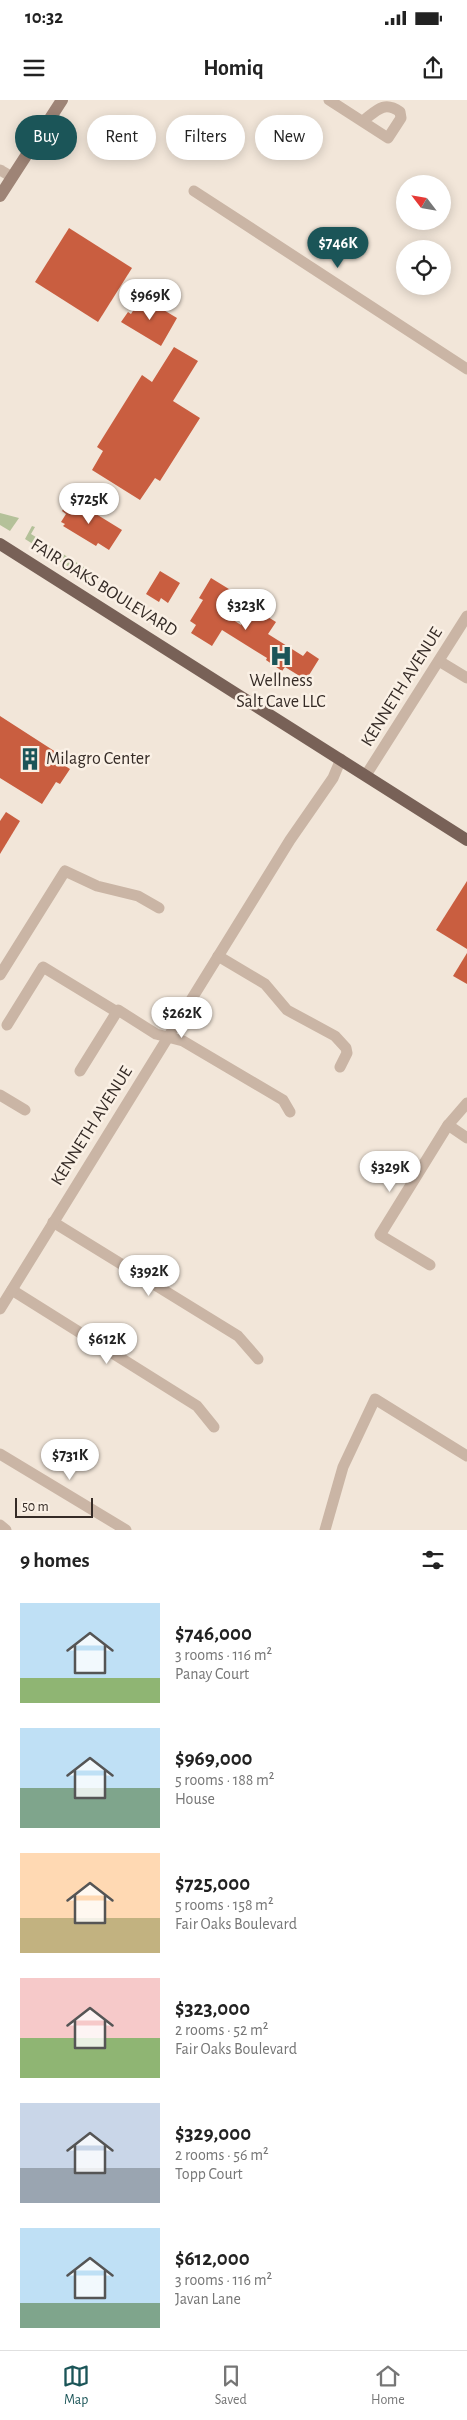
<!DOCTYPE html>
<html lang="en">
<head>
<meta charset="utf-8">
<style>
	:root { --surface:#fff; --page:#f6f6f6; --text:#222; --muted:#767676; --line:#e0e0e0; --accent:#1b5558 }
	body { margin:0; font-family:"Alegreya Sans",sans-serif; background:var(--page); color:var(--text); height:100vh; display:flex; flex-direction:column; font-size:19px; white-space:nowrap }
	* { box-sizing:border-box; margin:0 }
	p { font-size:16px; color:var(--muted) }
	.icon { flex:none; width:28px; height:28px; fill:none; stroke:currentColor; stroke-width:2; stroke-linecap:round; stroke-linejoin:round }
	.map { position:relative; height:1430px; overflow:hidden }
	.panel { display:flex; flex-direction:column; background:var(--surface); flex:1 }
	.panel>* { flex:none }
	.guide { position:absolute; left:15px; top:15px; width:438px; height:45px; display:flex; gap:10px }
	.needle { width:32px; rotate:301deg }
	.buttons { position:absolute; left:396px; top:75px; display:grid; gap:10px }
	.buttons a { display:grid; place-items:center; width:55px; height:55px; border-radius:50%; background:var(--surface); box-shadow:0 2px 12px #0003; font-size:25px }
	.scale { position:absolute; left:15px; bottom:12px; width:78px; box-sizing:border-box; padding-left:5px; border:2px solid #352b26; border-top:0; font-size:14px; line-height:18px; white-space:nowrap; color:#352b26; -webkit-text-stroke:4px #faf0e5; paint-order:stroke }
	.price { position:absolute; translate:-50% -42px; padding:0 11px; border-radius:18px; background:#fff; color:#222; font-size:16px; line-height:32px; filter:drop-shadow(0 1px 2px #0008) }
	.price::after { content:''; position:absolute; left:50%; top:30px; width:15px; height:11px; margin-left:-8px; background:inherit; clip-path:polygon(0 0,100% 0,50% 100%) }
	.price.selected { background:var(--accent); color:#fff }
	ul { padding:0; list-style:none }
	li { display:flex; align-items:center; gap:15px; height:125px; padding:0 20px }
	li span { display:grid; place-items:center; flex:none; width:140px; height:100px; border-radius:0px; color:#555 }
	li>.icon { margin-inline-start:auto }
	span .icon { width:60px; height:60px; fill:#fffc; stroke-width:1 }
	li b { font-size:21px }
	h2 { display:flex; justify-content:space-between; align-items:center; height:60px; padding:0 20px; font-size:21px }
	.tag { padding:0 18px; border-radius:22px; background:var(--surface); box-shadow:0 2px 12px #0003; font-size:18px; line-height:45px }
	.tag.selected { background:var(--accent); color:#fff }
	.status { display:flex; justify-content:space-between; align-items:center; height:35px; padding:0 25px; background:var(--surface); direction:ltr }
	.status svg { height:14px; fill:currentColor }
	header { display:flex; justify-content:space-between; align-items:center; height:65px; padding:0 20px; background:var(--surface); font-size:22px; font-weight:700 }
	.dock { display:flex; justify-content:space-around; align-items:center; height:70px; border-top:1px solid var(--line); background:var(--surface); font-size:14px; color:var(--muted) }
	.dock a { display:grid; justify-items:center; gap:2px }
	.dock .selected { color:var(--accent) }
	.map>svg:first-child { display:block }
	.green { fill:#b4c199 }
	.building { fill:#c95e40 }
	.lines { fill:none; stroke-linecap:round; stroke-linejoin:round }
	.street { stroke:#cab5a5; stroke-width:11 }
	.secondary { stroke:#9e8476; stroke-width:12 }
	.primary { stroke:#786157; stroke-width:12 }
	.labels { text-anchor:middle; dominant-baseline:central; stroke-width:5; stroke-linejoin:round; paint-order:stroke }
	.street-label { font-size:18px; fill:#352b26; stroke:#faf0e5 }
	.poi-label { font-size:18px; fill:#352b26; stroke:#faf0e5 }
</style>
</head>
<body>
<div class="status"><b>10:32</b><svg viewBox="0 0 49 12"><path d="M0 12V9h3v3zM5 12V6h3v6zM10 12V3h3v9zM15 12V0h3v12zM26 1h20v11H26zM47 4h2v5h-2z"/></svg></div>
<header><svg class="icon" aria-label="menu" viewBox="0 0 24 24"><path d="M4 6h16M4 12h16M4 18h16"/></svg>Homiq<svg class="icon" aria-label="share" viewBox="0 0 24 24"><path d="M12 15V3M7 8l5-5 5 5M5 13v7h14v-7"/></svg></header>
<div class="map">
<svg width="467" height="1430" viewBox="0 0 467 1430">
	<rect width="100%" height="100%" fill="#f2e6d9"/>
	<!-- green -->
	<g class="green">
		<polygon points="0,413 19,418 10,431 0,425"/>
		<polygon points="32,426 35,427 31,434 95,474 91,481 25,439"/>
	</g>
	<!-- building -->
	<g class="building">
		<polygon points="69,128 132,168 98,222 35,182"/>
		<polygon points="142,197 177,218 161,246 121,222 128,212 131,214"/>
		<polygon points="174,247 198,261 173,301 200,318 160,381 155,378 140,400 92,370 103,351 97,347 142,275 152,282"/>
		<polygon points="70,398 122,430 109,450 98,443 96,446 63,426 65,424 61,422 66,414 62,411"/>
		<polygon points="160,471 180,483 168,503 161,498 159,502 146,494"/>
		<polygon points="211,478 237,494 224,514 241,525 252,507 276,522 268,534 303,556 307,551 319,559 306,580 285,567 282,571 266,560 267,558 222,530 212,546 191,533 196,525 190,521 203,500 199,498"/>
		<polygon points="0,616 62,656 59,662 70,669 60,684 56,682 42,704 0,678"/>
		<polygon points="6,712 20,721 0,754 0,721"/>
		<polygon points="467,781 467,849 436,830"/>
		<polygon points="467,853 467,884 453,876"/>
	</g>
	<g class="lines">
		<!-- street -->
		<g class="street">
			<path d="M329,0L388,38L401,18L400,12C384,0 376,11 363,21"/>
			<polyline points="0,70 12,77"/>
			<polyline points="194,91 467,269"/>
			<polyline points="439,561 467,578"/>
			<polyline points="366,675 467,516"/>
			<polyline points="218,856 265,884 287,910 335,936 346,948 347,953 340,967"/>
			<polyline points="0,875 65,771 97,786 138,796 159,808"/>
			<polyline points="7,925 43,867 117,912"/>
			<polyline points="80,971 118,910 156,934 183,941 283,1000 290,1012"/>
			<polyline points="0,995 25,1010"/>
			<polyline points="448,1025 467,1038"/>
			<polyline points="53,1122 238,1236 258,1259"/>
			<polyline points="430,1165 380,1135 448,1025 467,1003"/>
			<polyline points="12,1190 197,1306 214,1327"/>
			<polyline points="0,1209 290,740 333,678 341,659"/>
			<polyline points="0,1354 126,1430"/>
			<polyline points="0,1425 6,1430"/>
			<polyline points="325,1430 343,1367 375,1299 467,1356"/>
		</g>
		<!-- secondary -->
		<polyline class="secondary" points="0,96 62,0"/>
		<!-- primary -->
		<polyline class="primary" points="0,444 467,740"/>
	</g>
	<!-- icons -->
	<defs>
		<symbol id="hospital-bare" viewBox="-9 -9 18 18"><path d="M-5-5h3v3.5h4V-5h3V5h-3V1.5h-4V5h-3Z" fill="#1b5558" stroke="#faf0e5" stroke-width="2.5" paint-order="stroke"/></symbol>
		<symbol id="building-bare" viewBox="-9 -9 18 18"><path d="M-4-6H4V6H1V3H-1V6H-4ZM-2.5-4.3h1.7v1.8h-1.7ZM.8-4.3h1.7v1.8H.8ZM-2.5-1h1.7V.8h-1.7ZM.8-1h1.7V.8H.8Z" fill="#1b5558" stroke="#faf0e5" stroke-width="2.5" paint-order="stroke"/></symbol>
	</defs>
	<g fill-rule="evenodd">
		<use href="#hospital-bare" x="265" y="540" width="32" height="32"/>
		<use href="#building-bare" x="14" y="643" width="32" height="32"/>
	</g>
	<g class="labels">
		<!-- street labels -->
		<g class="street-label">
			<text transform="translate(104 488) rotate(32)">FAIR OAKS BOULEVARD</text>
			<text transform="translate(402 587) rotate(-58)">KENNETH AVENUE</text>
			<text transform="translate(92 1026) rotate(-58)">KENNETH AVENUE</text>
		</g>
		<!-- poi labels -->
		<g class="poi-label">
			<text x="281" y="581">Wellness<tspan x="281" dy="21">Salt Cave LLC</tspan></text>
			<text x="46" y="659" text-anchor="start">Milagro Center</text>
		</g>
	</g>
</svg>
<div class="buttons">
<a><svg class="needle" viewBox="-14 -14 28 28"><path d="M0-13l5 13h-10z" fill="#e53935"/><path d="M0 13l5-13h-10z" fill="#767676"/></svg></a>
<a><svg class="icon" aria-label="locate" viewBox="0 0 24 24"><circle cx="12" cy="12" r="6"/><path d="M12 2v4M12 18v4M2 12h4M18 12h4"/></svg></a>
</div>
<div class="scale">50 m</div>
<b class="price selected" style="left:338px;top:169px">$746K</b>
<b class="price" style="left:150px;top:221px">$969K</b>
<b class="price" style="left:89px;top:425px">$725K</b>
<b class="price" style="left:246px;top:531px">$323K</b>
<b class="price" style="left:182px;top:939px">$262K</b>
<b class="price" style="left:390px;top:1093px">$329K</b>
<b class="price" style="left:149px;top:1197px">$392K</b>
<b class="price" style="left:107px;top:1265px">$612K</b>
<b class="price" style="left:70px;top:1381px">$731K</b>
<div class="guide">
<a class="tag selected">Buy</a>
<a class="tag">Rent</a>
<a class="tag">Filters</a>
<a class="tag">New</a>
</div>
</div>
<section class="panel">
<h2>9 homes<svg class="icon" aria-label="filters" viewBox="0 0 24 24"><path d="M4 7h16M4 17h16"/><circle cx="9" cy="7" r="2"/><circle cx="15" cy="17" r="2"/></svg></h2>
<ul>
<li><span style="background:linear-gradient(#bfe0f5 75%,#8fb573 0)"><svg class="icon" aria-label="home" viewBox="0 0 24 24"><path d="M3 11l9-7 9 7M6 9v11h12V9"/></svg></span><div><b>$746,000</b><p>3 rooms · 116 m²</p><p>Panay Court</p></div></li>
<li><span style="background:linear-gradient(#bfe0f5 60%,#7fa58c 0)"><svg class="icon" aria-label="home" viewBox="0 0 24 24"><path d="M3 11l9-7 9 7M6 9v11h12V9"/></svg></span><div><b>$969,000</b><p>5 rooms · 188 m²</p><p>House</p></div></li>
<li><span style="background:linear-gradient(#ffd9b3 65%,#c2b280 0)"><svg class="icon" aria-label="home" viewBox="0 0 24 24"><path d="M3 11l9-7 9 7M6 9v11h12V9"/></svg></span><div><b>$725,000</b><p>5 rooms · 158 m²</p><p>Fair Oaks Boulevard</p></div></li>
<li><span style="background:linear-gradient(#f6c9c9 60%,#8fb573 0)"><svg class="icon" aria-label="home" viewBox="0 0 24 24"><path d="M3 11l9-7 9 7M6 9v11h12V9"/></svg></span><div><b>$323,000</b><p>2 rooms · 52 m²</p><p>Fair Oaks Boulevard</p></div></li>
<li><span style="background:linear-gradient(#c9d6e8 65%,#9aa5b1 0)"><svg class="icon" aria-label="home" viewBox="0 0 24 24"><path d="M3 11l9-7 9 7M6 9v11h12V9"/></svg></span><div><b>$329,000</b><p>2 rooms · 56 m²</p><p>Topp Court</p></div></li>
<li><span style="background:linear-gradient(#bfe0f5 75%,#7fa58c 0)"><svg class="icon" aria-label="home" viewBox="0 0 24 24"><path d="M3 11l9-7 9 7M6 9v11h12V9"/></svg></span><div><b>$612,000</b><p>3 rooms · 116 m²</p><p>Javan Lane</p></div></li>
</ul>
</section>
<nav class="dock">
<a class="selected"><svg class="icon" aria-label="map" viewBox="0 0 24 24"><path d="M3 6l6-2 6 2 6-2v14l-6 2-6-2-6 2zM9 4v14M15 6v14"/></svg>Map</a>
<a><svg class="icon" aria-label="saved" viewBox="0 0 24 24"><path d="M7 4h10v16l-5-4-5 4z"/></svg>Saved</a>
<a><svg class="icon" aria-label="home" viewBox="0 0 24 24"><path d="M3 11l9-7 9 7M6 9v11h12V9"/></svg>Home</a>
</nav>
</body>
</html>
